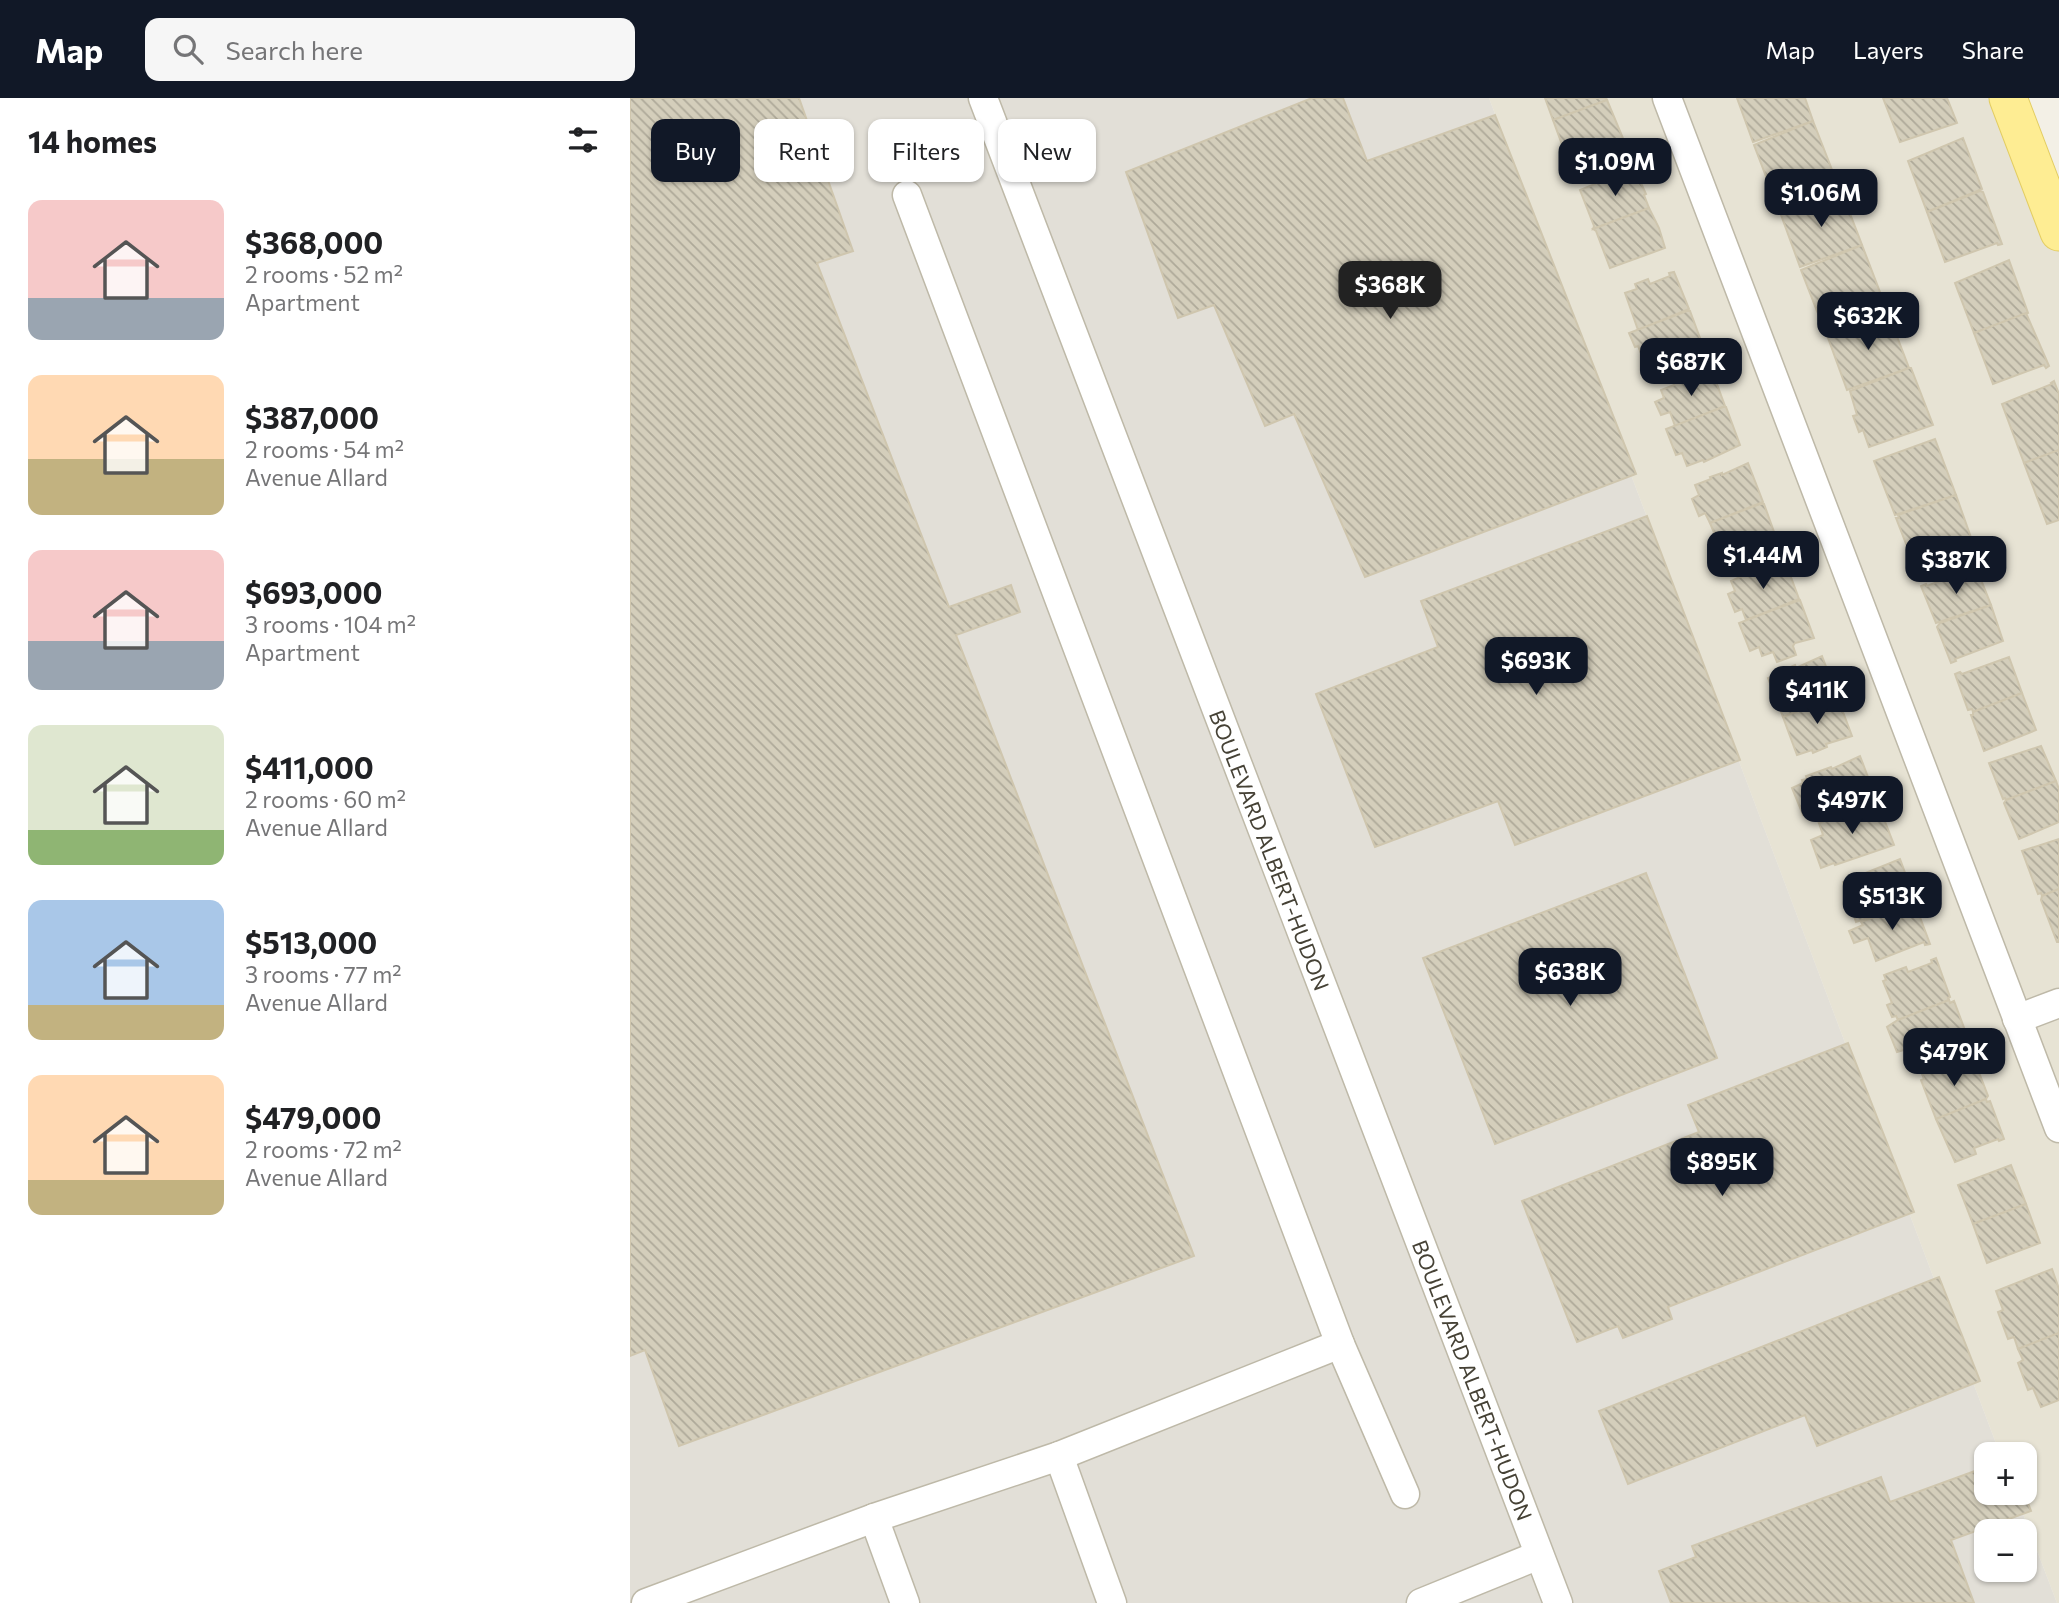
<!DOCTYPE html>
<html lang="en">
<head>
<meta charset="utf-8">
<style>
	:root { --surface:#fff; --page:#f6f6f6; --text:#202124; --muted:#757577; --accent:#111827 }
	body { margin:0; font-family:Commissioner,sans-serif; background:var(--page); color:var(--text); height:100vh; display:flex; flex-direction:column; font-size:26px; white-space:nowrap }
	* { box-sizing:border-box; margin:0 }
	p { font-size:23px; color:var(--muted) }
	.icon { flex:none; width:38px; height:38px; fill:none; stroke:currentColor; stroke-width:2; stroke-linecap:round; stroke-linejoin:round }
	.map { position:relative; flex:1; overflow:hidden }
	.side { display:flex; flex-direction:column; background:var(--surface); width:630px }
	.side>* { flex:none }
	.top-card { position:absolute; left:21px; top:21px; width:665px; height:63px; display:flex; gap:14px }
	.controls { position:absolute; left:1344px; top:1344px; display:grid; gap:14px }
	.controls a { display:grid; place-items:center; width:63px; height:63px; border-radius:14px; background:var(--surface); box-shadow:0 2px 5px #0004; font-size:35px }
	.price { position:absolute; translate:-50% -60px; padding:0 16px; border-radius:14px; background:var(--accent); color:#fff; font-size:23px; line-height:46px; filter:drop-shadow(0 2px 4px #0008) }
	.price::after { content:''; position:absolute; left:50%; top:42px; width:21px; height:16px; margin-left:-10px; background:inherit; clip-path:polygon(0 0,100% 0,50% 100%) }
	.price.selected { background:#222; color:#fff }
	ul { padding:0; list-style:none }
	li { display:flex; align-items:center; gap:21px; height:175px; padding:0 28px }
	li span { display:grid; place-items:center; flex:none; width:196px; height:140px; border-radius:14px; color:#555 }
	li>.icon { margin-inline-start:auto }
	span .icon { width:84px; height:84px; fill:#fffc; stroke-width:1 }
	li b { font-size:30px }
	h2 { display:flex; justify-content:space-between; align-items:center; height:84px; padding:0 28px; font-size:30px }
	.chip { padding:0 24px; border-radius:14px; background:var(--surface); box-shadow:0 2px 5px #0004; font-size:24px; line-height:63px }
	.chip.selected { background:var(--accent); color:#fff }
	header { display:flex; align-items:center; gap:42px; box-sizing:border-box; height:98px; padding:0 35px; background:var(--accent); color:#fff }
	header strong { font-size:33px }
	nav { display:flex; gap:38px; margin-inline-start:auto; font-size:24px }
	.search { width:490px; height:63px; background:var(--page); display:flex; align-items:center; gap:18px; box-sizing:border-box; padding:0 24px; border-radius:14px; color:var(--muted); font-size:26px }
	main { display:flex; flex:1; min-height:0 }
	.map>svg:first-child { display:block }
	.residential { fill:#e7e3d4 }
	.industrial { fill:#e2dfd7; fill-rule:evenodd }
	.building { fill:url(#building-back-hatch); stroke:#cfc6ae; stroke-width:2 }
	.lines { fill:none; stroke-linecap:round; stroke-linejoin:round }
	.minor-casing { stroke:#beb9a8; stroke-width:31 }
	.major-casing { stroke:#e3cd63; stroke-width:39 }
	.minor { stroke:#fff; stroke-width:28 }
	.major { stroke:#feed93; stroke-width:37 }
	.labels { text-anchor:middle; dominant-baseline:central; stroke-width:7; stroke-linejoin:round; paint-order:stroke }
	.street-label { font-size:21px; fill:#454135; stroke:#fff }
</style>
</head>
<body>
<header>
<strong>Map</strong>
<div class="search"><svg class="icon" aria-label="search" viewBox="0 0 24 24"><circle cx="10" cy="10" r="6"/><path d="M15 15l6 6"/></svg>Search here</div>
<nav><a>Map</a><a>Layers</a><a>Share</a></nav>
</header>
<main>
<section class="side">
<h2>14 homes<svg class="icon" aria-label="filters" viewBox="0 0 24 24"><path d="M4 7h16M4 17h16"/><circle cx="9" cy="7" r="2"/><circle cx="15" cy="17" r="2"/></svg></h2>
<ul>
<li><span style="background:linear-gradient(#f6c9c9 70%,#9aa5b1 0)"><svg class="icon" aria-label="home" viewBox="0 0 24 24"><path d="M3 11l9-7 9 7M6 9v11h12V9"/></svg></span><div><b>$368,000</b><p>2 rooms · 52 m²</p><p>Apartment</p></div></li>
<li><span style="background:linear-gradient(#ffd9b3 60%,#c2b280 0)"><svg class="icon" aria-label="home" viewBox="0 0 24 24"><path d="M3 11l9-7 9 7M6 9v11h12V9"/></svg></span><div><b>$387,000</b><p>2 rooms · 54 m²</p><p>Avenue Allard</p></div></li>
<li><span style="background:linear-gradient(#f6c9c9 65%,#9aa5b1 0)"><svg class="icon" aria-label="home" viewBox="0 0 24 24"><path d="M3 11l9-7 9 7M6 9v11h12V9"/></svg></span><div><b>$693,000</b><p>3 rooms · 104 m²</p><p>Apartment</p></div></li>
<li><span style="background:linear-gradient(#dfe7d0 75%,#8fb573 0)"><svg class="icon" aria-label="home" viewBox="0 0 24 24"><path d="M3 11l9-7 9 7M6 9v11h12V9"/></svg></span><div><b>$411,000</b><p>2 rooms · 60 m²</p><p>Avenue Allard</p></div></li>
<li><span style="background:linear-gradient(#a9c7e8 75%,#c2b280 0)"><svg class="icon" aria-label="home" viewBox="0 0 24 24"><path d="M3 11l9-7 9 7M6 9v11h12V9"/></svg></span><div><b>$513,000</b><p>3 rooms · 77 m²</p><p>Avenue Allard</p></div></li>
<li><span style="background:linear-gradient(#ffd9b3 75%,#c2b280 0)"><svg class="icon" aria-label="home" viewBox="0 0 24 24"><path d="M3 11l9-7 9 7M6 9v11h12V9"/></svg></span><div><b>$479,000</b><p>2 rooms · 72 m²</p><p>Avenue Allard</p></div></li>
</ul>
</section>
<div class="map">
<svg width="1429" height="1505" viewBox="0 0 1429 1505">
	<defs>
		<pattern id="building-back-hatch" width="6" height="6" patternUnits="userSpaceOnUse" patternTransform="scale(1.75)"><rect width="6" height="6" fill="#d4cebb"/><path d="M-1 5l2 2M0 0l6 6M5-1l2 2" fill="none" stroke="#aea999"/></pattern>
	</defs>
	<rect width="100%" height="100%" fill="#f3f0e6"/>
	<!-- residential -->
	<polygon class="residential" points="859,0 1378,0 1429,134 1429,1505 1427,1505 1385,1395 1395,1395 1395,1356 1370,1356"/>
	<!-- industrial -->
	<path class="industrial" d="M0,0H859L1370,1356H1356V1395H1385L1427,1505H0ZM1356,1433H1395V1472H1356Z"/>
	<!-- building -->
	<g class="building">
		<polygon points="0,0 169,0 223,153 187,165 319,509 381,487 390,514 326,537 564,1158 49,1348 15,1252 0,1258"/>
		<polygon points="682,0 713,0 737,63 865,17 1006,376 735,479 664,316 635,328 584,207 548,220 496,74"/>
		<polygon points="915,0 976,0 977,2 923,22"/>
		<polygon points="1107,0 1175,0 1183,23 1123,44"/>
		<polygon points="1253,0 1317,0 1327,25 1270,44"/>
		<polygon points="977,2 997,50 941,71 923,22"/>
		<polygon points="1183,23 1204,77 1149,97 1150,100 1145,102 1124,47"/>
		<polygon points="1333,40 1352,91 1297,114 1278,63"/>
		<polygon points="1004,70 1016,96 1014,97 1019,110 963,131 964,128 950,92"/>
		<polygon points="1211,92 1232,147 1170,169 1150,114"/>
		<polygon points="1350,93 1353,94 1372,146 1368,147 1367,145 1315,164 1297,114"/>
		<polygon points="1019,110 1029,130 1035,150 980,170 966,133 963,131"/>
		<polygon points="1232,147 1253,202 1192,226 1171,172"/>
		<polygon points="1379,162 1398,215 1344,235 1325,185"/>
		<polygon points="1044,174 1059,211 1008,232 995,195 1007,191 1005,186 1018,181 1020,186 1040,178 1039,175"/>
		<polygon points="1057,213 1060,213 1074,251 1069,253 1068,251 1048,258 1050,263 1037,268 1035,263 1022,268 1019,261 1014,263 1008,248 1005,249 999,235"/>
		<polygon points="1258,215 1279,270 1217,292 1197,237"/>
		<polygon points="1396,215 1419,268 1416,270 1414,267 1363,286 1344,235"/>
		<polygon points="1081,270 1095,308 1093,309 1045,328 1040,314 1031,317 1025,304 1034,300 1031,292 1044,287 1043,282 1055,277 1057,282"/>
		<polygon points="1279,270 1281,270 1303,327 1239,349 1233,332 1229,334 1223,318 1227,317 1220,293"/>
		<polygon points="1424,283 1429,296 1429,352 1394,365 1372,306 1422,286 1421,285"/>
		<polygon points="1093,309 1096,309 1110,347 1074,364 1073,362 1057,368 1052,355 1046,357 1036,331"/>
		<polygon points="1305,341 1326,397 1265,417 1244,363"/>
		<polygon points="1429,352 1429,422 1417,426 1394,365"/>
		<polygon points="1118,365 1133,404 1080,425 1075,415 1069,418 1062,401 1069,397 1065,387 1081,381 1080,379 1092,375 1092,377"/>
		<polygon points="1326,397 1345,451 1287,474 1266,420 1269,420 1268,417"/>
		<polygon points="1130,406 1134,406 1148,445 1143,446 1142,443 1132,449 1131,447 1095,461 1080,425"/>
		<polygon points="1017,418 1110,662 885,747 868,703 745,749 686,596 808,549 791,503"/>
		<polygon points="1155,463 1169,501 1116,522 1112,511 1105,514 1098,496 1105,493 1101,483 1128,471 1129,472"/>
		<polygon points="1346,469 1361,507 1306,525 1291,488 1296,486 1297,488"/>
		<polygon points="1170,502 1184,540 1165,545 1163,548 1166,557 1147,564 1143,554 1132,558 1129,549 1120,553 1109,525"/>
		<polygon points="1361,507 1373,543 1325,561 1326,563 1321,565 1307,529 1310,525"/>
		<polygon points="1192,558 1207,598 1153,619 1138,580 1154,574 1153,572 1165,567 1166,570"/>
		<polygon points="1379,559 1392,595 1343,614 1342,611 1338,612 1325,576 1330,574 1332,576"/>
		<polygon points="1392,595 1406,632 1354,653 1341,617 1343,617 1343,614"/>
		<polygon points="1207,598 1222,638 1196,646 1197,649 1183,655 1182,652 1167,657 1153,619"/>
		<polygon points="1411,648 1426,683 1376,702 1375,700 1373,701 1359,665"/>
		<polygon points="1230,658 1247,703 1189,725 1184,712 1173,717 1162,690 1173,685 1172,682 1177,681 1176,678 1201,669 1202,671"/>
		<polygon points="1426,683 1429,691 1429,724 1389,741 1374,705 1376,702"/>
		<polygon points="1247,703 1264,747 1205,767 1204,765 1191,770 1181,742 1193,737 1189,725"/>
		<polygon points="1429,741 1429,791 1412,798 1411,795 1408,796 1392,753"/>
		<polygon points="1270,761 1285,802 1281,803 1282,805 1226,824 1213,784"/>
		<polygon points="1016,775 1087,960 865,1046 793,860"/>
		<polygon points="1429,791 1429,844 1427,844 1411,802 1412,798"/>
		<polygon points="1282,805 1283,807 1285,806 1300,846 1295,847 1294,844 1246,863 1238,840 1224,845 1219,833 1233,827 1231,824"/>
		<polygon points="1306,860 1320,899 1318,900 1319,902 1268,922 1266,918 1262,919 1257,907 1262,905 1253,883 1256,882 1254,877 1276,869 1278,874 1302,865 1301,862"/>
		<polygon points="1319,902 1320,905 1324,903 1339,943 1282,963 1277,951 1267,954 1257,929 1268,922"/>
		<polygon points="1218,945 1284,1114 1038,1209 1042,1221 993,1240 988,1228 947,1244 892,1103 1069,1034 1058,1007"/>
		<polygon points="1343,959 1358,998 1356,1001 1306,1021 1291,982 1294,981 1292,976 1313,968 1315,972"/>
		<polygon points="1356,1001 1357,1004 1360,1003 1374,1041 1369,1043 1368,1041 1344,1050 1346,1056 1325,1064 1306,1021"/>
		<polygon points="1381,1067 1396,1106 1343,1126 1328,1087"/>
		<polygon points="1396,1106 1410,1145 1357,1165 1343,1126"/>
		<polygon points="1422,1171 1429,1191 1429,1235 1388,1251 1384,1239 1378,1241 1368,1214 1373,1212 1366,1193"/>
		<polygon points="1309,1179 1350,1283 1187,1348 1175,1317 998,1386 969,1313"/>
		<polygon points="1429,1235 1429,1302 1411,1309 1403,1290 1398,1292 1388,1265 1393,1262 1388,1251"/>
		<polygon points="1356,1369 1356,1395 1394,1395 1401,1413 1321,1442 1344,1505 1041,1505 1029,1473 1066,1459 1062,1448 1251,1379 1260,1404"/>
	</g>
	<g class="lines">
		<defs>
			<g id="minor">
				<polyline points="353,0 928,1505"/>
				<polyline points="1037,0 1429,1030"/>
				<polyline points="1387,921 1429,905"/>
				<polyline points="710,1246 775,1396"/>
				<polyline points="429,1358 482,1505"/>
				<polyline points="244,1420 275,1505"/>
				<polyline points="16,1505 244,1420 429,1358 710,1246 277,97"/>
				<polyline points="791,1505 909,1457"/>
			</g>
			<polyline id="major" points="1378,0 1429,134"/>
		</defs>
		<!-- minor casing -->
		<use href="#minor" class="minor-casing"/>
		<!-- major casing -->
		<use href="#major" class="major-casing"/>
		<!-- minor -->
		<use href="#minor" class="minor"/>
		<!-- major -->
		<use href="#major" class="major"/>
	</g>
	<g class="labels">
		<!-- street labels -->
		<g class="street-label">
			<text transform="translate(640 752) rotate(69)">BOULEVARD ALBERT-HUDON</text>
			<text transform="translate(843 1282) rotate(69)">BOULEVARD ALBERT-HUDON</text>
		</g>
	</g>
</svg>
<div class="controls">
<a>+</a>
<a>−</a>
</div>
<b class="price" style="left:985px;top:100px">$1.09M</b>
<b class="price" style="left:1191px;top:131px">$1.06M</b>
<b class="price selected" style="left:760px;top:223px">$368K</b>
<b class="price" style="left:1238px;top:254px">$632K</b>
<b class="price" style="left:1061px;top:300px">$687K</b>
<b class="price" style="left:1133px;top:493px">$1.44M</b>
<b class="price" style="left:1326px;top:498px">$387K</b>
<b class="price" style="left:906px;top:599px">$693K</b>
<b class="price" style="left:1187px;top:628px">$411K</b>
<b class="price" style="left:1222px;top:738px">$497K</b>
<b class="price" style="left:1262px;top:834px">$513K</b>
<b class="price" style="left:940px;top:910px">$638K</b>
<b class="price" style="left:1324px;top:990px">$479K</b>
<b class="price" style="left:1092px;top:1100px">$895K</b>
<div class="top-card">
<a class="chip selected">Buy</a>
<a class="chip">Rent</a>
<a class="chip">Filters</a>
<a class="chip">New</a>
</div>
</div>
</main>
</body>
</html>
